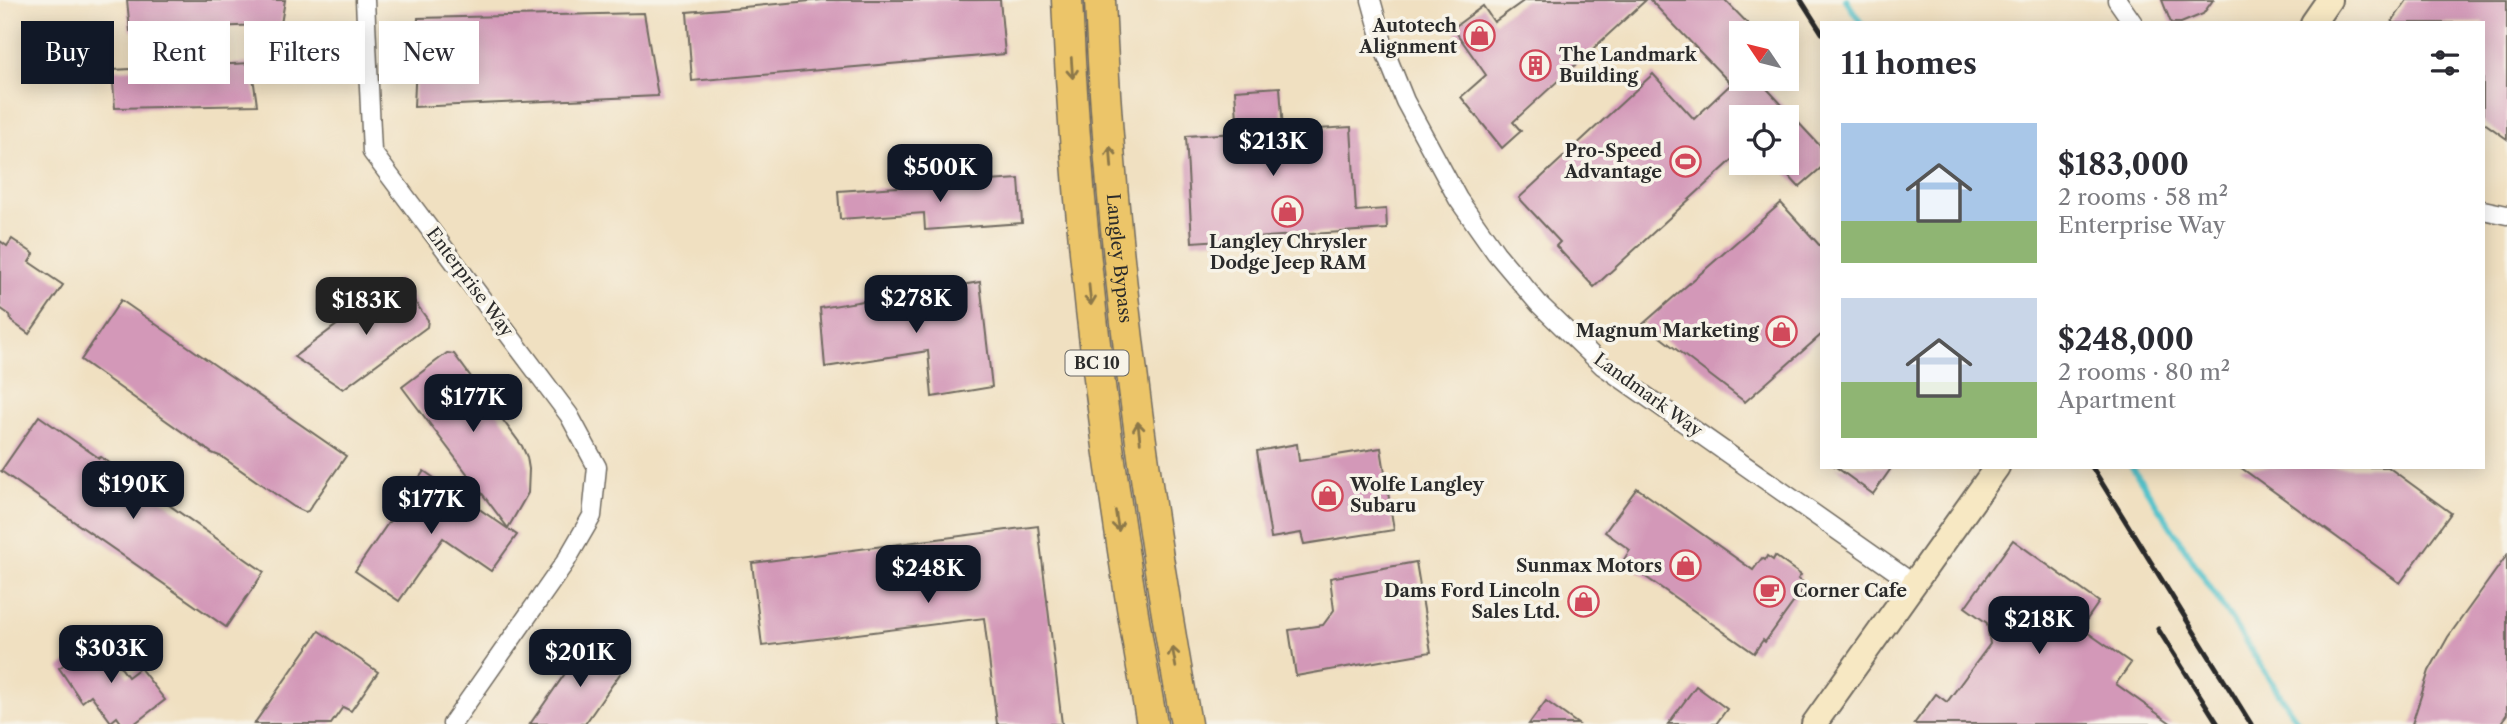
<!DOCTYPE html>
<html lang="en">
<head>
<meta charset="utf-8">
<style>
	:root { --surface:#fff; --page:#f7f7f7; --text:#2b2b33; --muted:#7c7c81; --accent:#111827 }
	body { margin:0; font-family:"Libre Caslon Text",serif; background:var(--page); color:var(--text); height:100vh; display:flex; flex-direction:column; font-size:26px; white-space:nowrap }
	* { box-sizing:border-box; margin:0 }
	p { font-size:23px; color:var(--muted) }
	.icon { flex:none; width:38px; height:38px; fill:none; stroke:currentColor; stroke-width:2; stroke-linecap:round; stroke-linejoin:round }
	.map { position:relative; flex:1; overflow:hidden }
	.drawer { position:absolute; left:1820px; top:21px; width:665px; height:448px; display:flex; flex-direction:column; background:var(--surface); border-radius:0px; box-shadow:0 4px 18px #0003 }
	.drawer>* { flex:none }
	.guide { position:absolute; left:21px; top:21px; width:665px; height:63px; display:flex; gap:14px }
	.needle { width:46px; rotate:305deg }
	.tools { position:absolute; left:1729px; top:21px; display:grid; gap:14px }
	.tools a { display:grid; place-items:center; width:70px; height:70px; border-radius:0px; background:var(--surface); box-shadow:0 4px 18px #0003; font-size:35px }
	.price { position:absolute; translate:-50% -60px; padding:0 16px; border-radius:14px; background:var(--accent); color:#fff; font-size:23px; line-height:46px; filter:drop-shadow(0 2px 4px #0008) }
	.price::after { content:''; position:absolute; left:50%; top:42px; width:21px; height:16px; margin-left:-10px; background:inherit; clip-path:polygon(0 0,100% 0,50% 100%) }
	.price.active { background:#222; color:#fff }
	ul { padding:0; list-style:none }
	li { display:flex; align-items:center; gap:21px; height:175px; padding:0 21px }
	li span { display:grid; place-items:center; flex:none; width:196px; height:140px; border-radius:0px; color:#555 }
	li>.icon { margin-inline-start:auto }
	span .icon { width:84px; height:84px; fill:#fffc; stroke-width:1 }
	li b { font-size:30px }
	h2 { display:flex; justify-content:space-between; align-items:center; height:84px; padding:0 21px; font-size:30px }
	.pill { padding:0 24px; border-radius:0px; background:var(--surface); box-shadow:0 4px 18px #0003; font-size:24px; line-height:63px }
	.pill.active { background:var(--accent); color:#fff }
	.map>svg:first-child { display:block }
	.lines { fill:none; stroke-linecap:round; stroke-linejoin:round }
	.stream { stroke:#54c2ca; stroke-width:6 }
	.building { fill:#d398b8 }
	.minor-casing { stroke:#706a60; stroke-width:21 }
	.secondary-casing { stroke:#706a60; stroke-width:28 }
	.trunk-casing { stroke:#706a60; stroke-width:33 }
	.minor { stroke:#fff; stroke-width:18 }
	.secondary { stroke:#f7e8c3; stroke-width:24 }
	.trunk { stroke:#ecc569; stroke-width:30 }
	.rail { stroke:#2b2b2b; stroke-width:5 }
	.oneway { stroke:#8c784a }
	.labels { text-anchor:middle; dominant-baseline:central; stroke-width:7; stroke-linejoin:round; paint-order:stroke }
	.shield { fill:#f7f3e8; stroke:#686764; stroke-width:2 }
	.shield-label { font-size:16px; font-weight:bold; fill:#2b2b2b }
	.poi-label { font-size:18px; font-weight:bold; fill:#2b2b2b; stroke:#f7f3e8; text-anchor:end }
	.street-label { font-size:18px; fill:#2b2b2b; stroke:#f7f3e8 }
</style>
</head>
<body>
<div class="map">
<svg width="2507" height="724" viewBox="0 0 2507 724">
	<rect width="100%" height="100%" fill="#f7f3e8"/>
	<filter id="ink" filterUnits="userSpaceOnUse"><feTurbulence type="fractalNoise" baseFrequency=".0143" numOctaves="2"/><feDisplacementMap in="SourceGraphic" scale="14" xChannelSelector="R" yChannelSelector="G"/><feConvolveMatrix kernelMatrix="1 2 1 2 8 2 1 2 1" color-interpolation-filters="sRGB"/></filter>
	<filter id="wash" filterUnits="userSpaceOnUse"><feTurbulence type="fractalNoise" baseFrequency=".00686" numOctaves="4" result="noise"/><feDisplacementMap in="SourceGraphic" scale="28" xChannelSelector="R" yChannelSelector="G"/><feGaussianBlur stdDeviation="1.57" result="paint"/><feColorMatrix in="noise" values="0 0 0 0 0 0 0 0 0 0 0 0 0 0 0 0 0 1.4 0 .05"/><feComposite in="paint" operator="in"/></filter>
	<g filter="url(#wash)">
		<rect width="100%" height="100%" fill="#f0e0c1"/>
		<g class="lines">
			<!-- stream -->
			<g class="stream">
				<polyline points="1846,0 1861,23"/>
				<polyline points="2132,467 2299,724"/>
			</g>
		</g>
		<g id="blocks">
			<!-- building -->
			<g class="building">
				<polygon points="127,0 285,0 281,24 130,31"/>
				<polygon points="822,0 1000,0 1005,54 692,81 687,12"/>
				<polygon points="1525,0 1646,0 1513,122 1521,131 1502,148 1461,97 1486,75 1453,28 1483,6 1494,22"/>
				<polygon points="1650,0 1725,0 1757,33 1741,33 1741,79 1758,79 1822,148 1822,167 1799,187 1777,163 1787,163 1787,117 1741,117 1741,152 1594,287 1556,246 1560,242 1519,198 1653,74 1694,119 1731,84"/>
				<polygon points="2162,0 2213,0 2203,14 2181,23 2171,23"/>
				<polygon points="2407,0 2507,0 2507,139 2483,122 2483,23 2391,23"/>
				<polygon points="644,13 658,96 414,107 418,18"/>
				<polygon points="251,63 257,105 115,108 112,70"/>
				<polygon points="1280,87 1283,131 1351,127 1356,211 1386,209 1387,229 1192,242 1186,136 1238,133 1235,90"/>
				<polygon points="1019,179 1022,223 925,230 924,213 840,219 838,191"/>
				<polygon points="1781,203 1822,248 1822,334 1745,402 1643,324"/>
				<polygon points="12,239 34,254 29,262 63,285 29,334 11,321 10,315 0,308 0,241 7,246"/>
				<polygon points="398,279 428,320 427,327 343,389 294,357"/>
				<polygon points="980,282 992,387 932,397 928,351 825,367 820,308"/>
				<polygon points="121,300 346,456 308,511 305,512 294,507 222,457 212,453 81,360"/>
				<polygon points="447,353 454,354 522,446 527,457 529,469 528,493 508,528 402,387"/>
				<polygon points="39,416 99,458 101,457 264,572 226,627 1,471"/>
				<polygon points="1297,444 1299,461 1381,448 1394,530 1304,544 1301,533 1271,538 1257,451"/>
				<polygon points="1836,467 1892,467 1873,494"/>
				<polygon points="2240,467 2388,467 2451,513 2400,583"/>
				<polygon points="424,471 517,535 491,571 443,538 399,601 355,571"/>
				<polygon points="1637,488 1753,570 1762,558 1765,560 1767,556 1773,560 1775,556 1801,575 1798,579 1803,582 1800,587 1803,589 1765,642 1763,640 1754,653 1623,561 1630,550 1605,532"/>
				<polygon points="1038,526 1062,724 997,724 984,618 762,646 752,563"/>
				<polygon points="2013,540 2099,602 2081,628 2131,663 2116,684 2172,724 1914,724 1936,694 1947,702 1990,644 1987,623 1965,607"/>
				<polygon points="2507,555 2507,714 2500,724 2412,724 2429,671 2448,637"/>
				<polygon points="1416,562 1431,652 1296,676 1289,630 1323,625 1334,610 1330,578"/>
				<polygon points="319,631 378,672 351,711 343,707 331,724 254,724"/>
				<polygon points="100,639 128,677 140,668 165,700 134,724 122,724 117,717 111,722 91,695 82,702 59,668"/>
				<polygon points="587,642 624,668 585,724 530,724"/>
				<polygon points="1696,686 1727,709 1716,724 1668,724"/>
				<polygon points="1546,701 1578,724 1529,724"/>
			</g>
		</g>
	</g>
	<g filter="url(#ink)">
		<use href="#blocks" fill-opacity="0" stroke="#706a60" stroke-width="2"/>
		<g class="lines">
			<defs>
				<g id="minor">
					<polyline points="365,0 372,152 569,415 597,467 592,516 566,561 452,724"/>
					<polyline points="1371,0 1386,54 1405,101 1458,199 1496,253 1539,304 1603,366 1914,584"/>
					<polyline points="2117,0 2133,23"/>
					<polyline points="2483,210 2507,215"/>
				</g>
				<g id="secondary">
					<polyline points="2313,23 2329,0"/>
					<polyline points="1814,724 1997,467"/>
				</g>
				<g id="trunk">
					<path d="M1067,0C1077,243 1109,485 1152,724"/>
					<path id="s1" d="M1100,0C1110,243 1143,485 1186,724"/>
				</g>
			</defs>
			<!-- minor casing -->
			<use href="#minor" class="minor-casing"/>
			<!-- secondary casing -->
			<use href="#secondary" class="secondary-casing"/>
			<!-- trunk casing -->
			<use href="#trunk" class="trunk-casing"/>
			<!-- minor -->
			<use href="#minor" class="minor"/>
			<!-- secondary -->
			<use href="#secondary" class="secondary"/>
			<!-- trunk -->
			<use href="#trunk" class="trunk"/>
			<!-- rail -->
			<g class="rail">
				<polyline points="1801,0 1822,33"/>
				<polyline points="2092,467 2251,724"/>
				<polyline points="2158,629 2218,724"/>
			</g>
		</g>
		<!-- one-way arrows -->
		<defs><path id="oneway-shaft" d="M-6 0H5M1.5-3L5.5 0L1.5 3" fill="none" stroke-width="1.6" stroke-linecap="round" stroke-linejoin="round" transform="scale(1.75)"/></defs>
		<g class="oneway">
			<use href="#oneway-shaft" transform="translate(1072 68) rotate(86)"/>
			<use href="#oneway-shaft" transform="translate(1111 157) rotate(-94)"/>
			<use href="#oneway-shaft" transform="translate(1090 295) rotate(84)"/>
			<use href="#oneway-shaft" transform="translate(1139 432) rotate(-97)"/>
			<use href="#oneway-shaft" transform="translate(1117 521) rotate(81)"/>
			<use href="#oneway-shaft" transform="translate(1174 657) rotate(-100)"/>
		</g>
	</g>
	<!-- icons -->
	<defs>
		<symbol id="shop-ring" viewBox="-11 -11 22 22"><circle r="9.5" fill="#f7f3e8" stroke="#d1495b" stroke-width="1.5"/><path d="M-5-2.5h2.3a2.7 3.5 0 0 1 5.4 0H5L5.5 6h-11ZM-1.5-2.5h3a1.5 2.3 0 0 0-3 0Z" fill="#d1495b"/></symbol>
		<symbol id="building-ring" viewBox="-11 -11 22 22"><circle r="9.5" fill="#f7f3e8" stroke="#d1495b" stroke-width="1.5"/><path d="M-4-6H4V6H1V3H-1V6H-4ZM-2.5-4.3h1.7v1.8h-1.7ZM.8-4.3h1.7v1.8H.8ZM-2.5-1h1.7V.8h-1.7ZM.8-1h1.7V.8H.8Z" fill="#d1495b"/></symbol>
		<symbol id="stadium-ring" viewBox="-11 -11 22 22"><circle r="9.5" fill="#f7f3e8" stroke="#d1495b" stroke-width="1.5"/><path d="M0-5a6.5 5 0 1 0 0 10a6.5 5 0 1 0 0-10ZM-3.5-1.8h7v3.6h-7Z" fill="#d1495b"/></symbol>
		<symbol id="cafe-ring" viewBox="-11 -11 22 22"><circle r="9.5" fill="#f7f3e8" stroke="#d1495b" stroke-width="1.5"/><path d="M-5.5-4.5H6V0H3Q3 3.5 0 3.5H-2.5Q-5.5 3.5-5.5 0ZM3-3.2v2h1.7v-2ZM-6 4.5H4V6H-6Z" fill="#d1495b"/></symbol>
	</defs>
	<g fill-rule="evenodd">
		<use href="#shop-ring" x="1462" y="18" width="35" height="35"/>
		<use href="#building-ring" x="1518" y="48" width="35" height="35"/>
		<use href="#stadium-ring" x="1668" y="144" width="35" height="35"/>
		<use href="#shop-ring" x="1270" y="194" width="35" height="35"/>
		<use href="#shop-ring" x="1764" y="314" width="35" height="35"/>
		<use href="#shop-ring" x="1310" y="478" width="35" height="35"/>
		<use href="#shop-ring" x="1668" y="548" width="35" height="35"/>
		<use href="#cafe-ring" x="1752" y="574" width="35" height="35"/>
		<use href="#shop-ring" x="1566" y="584" width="35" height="35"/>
	</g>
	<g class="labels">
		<!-- shield labels -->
		<rect class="shield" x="1065.5" y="350.5" width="63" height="25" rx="5"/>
		<g class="shield-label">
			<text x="1097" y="363">BC 10</text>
		</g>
		<!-- poi labels -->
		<g class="poi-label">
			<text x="1457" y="26">Autotech<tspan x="1457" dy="21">Alignment</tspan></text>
			<text x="1559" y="55" text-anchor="start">The Landmark<tspan x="1559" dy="21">Building</tspan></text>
			<text x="1662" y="151">Pro-Speed<tspan x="1662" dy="21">Advantage</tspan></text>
			<text x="1288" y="242" text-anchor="middle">Langley Chrysler<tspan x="1288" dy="21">Dodge Jeep RAM</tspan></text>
			<text x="1759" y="331">Magnum Marketing</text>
			<text x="1350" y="485" text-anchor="start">Wolfe Langley<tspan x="1350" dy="21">Subaru</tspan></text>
			<text x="1662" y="566">Sunmax Motors</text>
			<text x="1560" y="591">Dams Ford Lincoln<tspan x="1560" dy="21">Sales Ltd.</tspan></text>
			<text x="1793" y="591" text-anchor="start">Corner Cafe</text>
		</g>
		<!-- street labels -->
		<g class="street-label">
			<text stroke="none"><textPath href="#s1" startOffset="259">Langley Bypass</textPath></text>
			<text transform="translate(470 282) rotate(53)">Enterprise Way</text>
			<text transform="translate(1648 395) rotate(36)">Landmark Way</text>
		</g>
	</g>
</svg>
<div class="tools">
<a><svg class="needle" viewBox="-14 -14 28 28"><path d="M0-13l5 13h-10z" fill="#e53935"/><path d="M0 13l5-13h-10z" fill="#7c7c81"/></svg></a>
<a><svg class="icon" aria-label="locate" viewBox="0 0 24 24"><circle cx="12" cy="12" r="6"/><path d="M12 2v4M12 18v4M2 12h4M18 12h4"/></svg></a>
</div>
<b class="price" style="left:1273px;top:178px">$213K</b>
<b class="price" style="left:940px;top:204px">$500K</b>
<b class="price" style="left:916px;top:335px">$278K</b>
<b class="price active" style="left:366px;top:337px">$183K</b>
<b class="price" style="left:473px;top:434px">$177K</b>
<b class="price" style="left:133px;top:521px">$190K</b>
<b class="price" style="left:431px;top:536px">$177K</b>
<b class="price" style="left:928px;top:605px">$248K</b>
<b class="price" style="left:2039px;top:656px">$218K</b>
<b class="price" style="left:111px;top:685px">$303K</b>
<b class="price" style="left:580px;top:689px">$201K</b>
<div class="guide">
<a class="pill active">Buy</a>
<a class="pill">Rent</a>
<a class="pill">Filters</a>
<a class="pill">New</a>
</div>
<section class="drawer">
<h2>11 homes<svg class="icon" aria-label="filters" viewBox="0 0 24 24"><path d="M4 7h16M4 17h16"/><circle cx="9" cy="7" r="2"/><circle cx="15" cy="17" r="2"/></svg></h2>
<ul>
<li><span style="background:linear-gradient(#a9c7e8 70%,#8fb573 0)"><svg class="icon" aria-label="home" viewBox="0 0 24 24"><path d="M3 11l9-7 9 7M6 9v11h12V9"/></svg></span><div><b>$183,000</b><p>2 rooms · 58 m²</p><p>Enterprise Way</p></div></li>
<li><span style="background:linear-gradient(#c9d6e8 60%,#8fb573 0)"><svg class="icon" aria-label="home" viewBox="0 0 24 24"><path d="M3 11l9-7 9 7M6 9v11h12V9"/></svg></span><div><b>$248,000</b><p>2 rooms · 80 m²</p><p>Apartment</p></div></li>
</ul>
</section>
</div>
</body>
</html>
